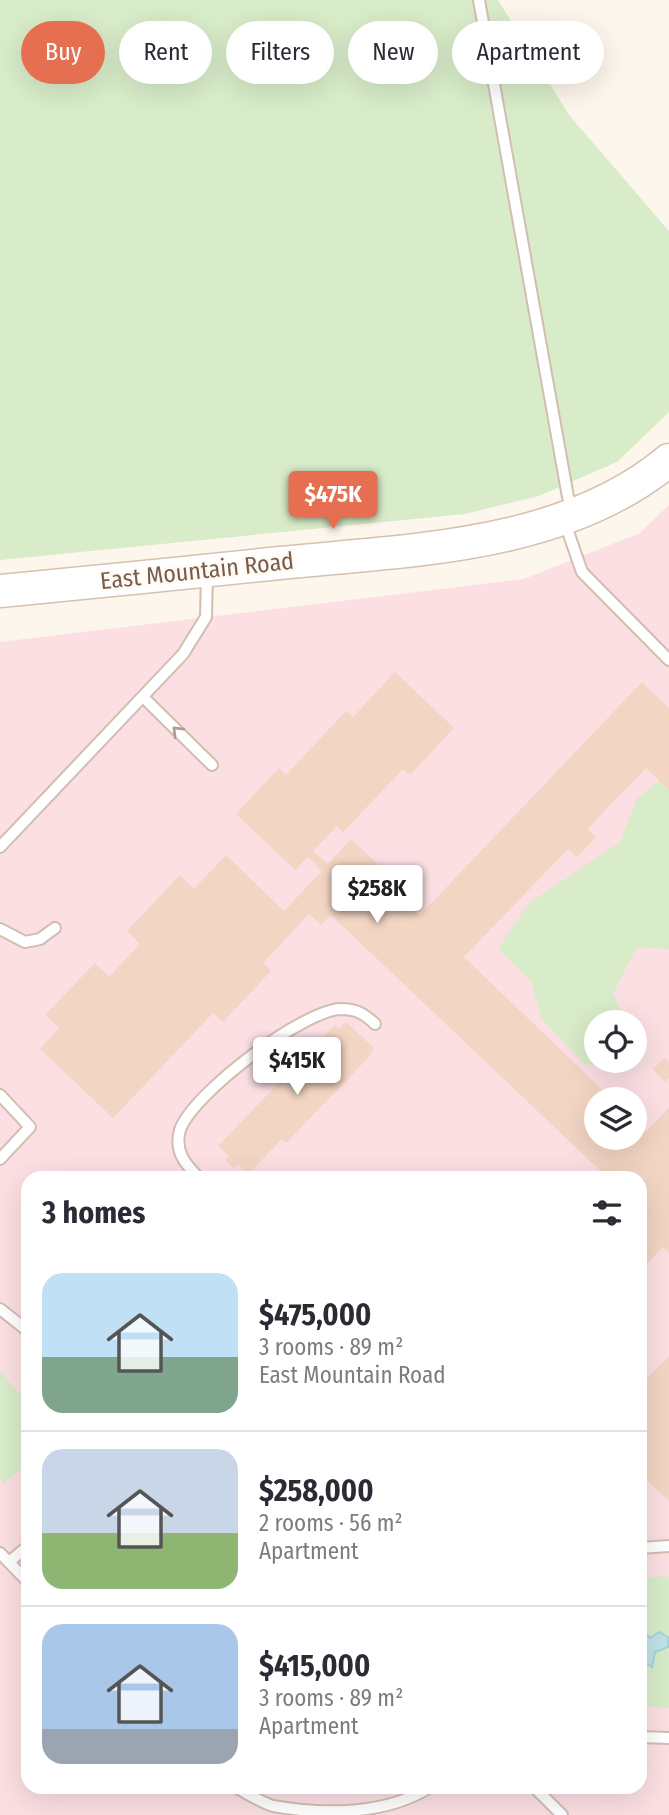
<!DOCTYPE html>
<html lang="en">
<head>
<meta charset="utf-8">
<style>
	:root { --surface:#fff; --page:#f2f2f3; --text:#2b2b33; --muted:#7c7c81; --line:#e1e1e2; --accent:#e76f51 }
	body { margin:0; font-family:"Fira Sans Condensed",sans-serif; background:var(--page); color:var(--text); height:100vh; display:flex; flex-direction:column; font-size:26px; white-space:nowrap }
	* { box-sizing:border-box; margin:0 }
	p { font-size:23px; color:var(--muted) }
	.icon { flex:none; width:38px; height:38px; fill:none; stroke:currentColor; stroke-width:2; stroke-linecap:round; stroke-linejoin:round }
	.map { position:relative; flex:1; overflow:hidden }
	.details { position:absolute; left:21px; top:1171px; width:626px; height:623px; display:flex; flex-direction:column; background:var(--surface); border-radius:21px; box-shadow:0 7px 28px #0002 }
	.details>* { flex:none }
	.top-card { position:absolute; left:21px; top:21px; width:628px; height:63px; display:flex; gap:14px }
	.controls { position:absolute; left:584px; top:1010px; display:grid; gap:14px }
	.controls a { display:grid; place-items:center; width:63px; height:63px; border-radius:50%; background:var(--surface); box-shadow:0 7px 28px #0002; font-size:35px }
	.price { position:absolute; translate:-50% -60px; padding:0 16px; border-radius:7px; background:#fff; color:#222; font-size:23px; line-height:46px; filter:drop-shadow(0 2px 4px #0008) }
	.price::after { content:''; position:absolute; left:50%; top:42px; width:21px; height:16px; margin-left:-10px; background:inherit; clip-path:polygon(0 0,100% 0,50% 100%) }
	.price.selected { background:var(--accent); color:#fff }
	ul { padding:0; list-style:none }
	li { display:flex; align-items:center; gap:21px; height:175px; padding:0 21px }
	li+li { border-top:2px solid var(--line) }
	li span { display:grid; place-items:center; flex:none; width:196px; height:140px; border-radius:21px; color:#555 }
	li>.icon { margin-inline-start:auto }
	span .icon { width:84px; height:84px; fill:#fffc; stroke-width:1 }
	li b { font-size:30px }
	h2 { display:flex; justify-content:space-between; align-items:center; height:84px; padding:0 21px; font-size:30px }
	.chip { padding:0 24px; border-radius:32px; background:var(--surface); box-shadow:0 7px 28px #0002; font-size:24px; line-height:63px }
	.chip.selected { background:var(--accent); color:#fff }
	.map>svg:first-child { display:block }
	.medical { fill:#fbdfe3; fill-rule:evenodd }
	.green { fill:#d8ecc9 }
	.water { fill:#bfe3e8; stroke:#a5d3da; stroke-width:2 }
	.building { fill:#f3d5c3 }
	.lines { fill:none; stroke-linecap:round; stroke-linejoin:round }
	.lane-casing { stroke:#d1beb0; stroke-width:14 }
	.secondary-casing { stroke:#d6c0b0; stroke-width:35 }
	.lane { stroke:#fff; stroke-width:10 }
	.secondary { stroke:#fff; stroke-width:32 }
	.oneway { stroke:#af9d94 }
	.labels { text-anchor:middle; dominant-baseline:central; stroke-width:5; stroke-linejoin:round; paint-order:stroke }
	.street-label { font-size:24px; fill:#7a5c4d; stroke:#fffaf3 }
</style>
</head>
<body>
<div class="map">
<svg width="669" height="1815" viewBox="0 0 669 1815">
	<rect width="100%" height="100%" fill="#fdf6ec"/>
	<!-- medical -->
	<path class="medical" d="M669,505V1815H0V642L524,579L640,533ZM597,1022H635V1060H597ZM597,1099H635V1138H597ZM28,1178H640V1787H28Z"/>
	<!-- green -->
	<g class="green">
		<polygon points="0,0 498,0 569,115 669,231 669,412 617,462 539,496 465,514 0,560"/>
		<polygon points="669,774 669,949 637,947 613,994 627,1022 597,1022 597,1060 620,1061 618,1068 583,1063 541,1018 532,983 498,949 528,904 619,843 638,797"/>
		<polygon points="0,1371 28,1403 28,1462 4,1483 0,1478"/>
		<polygon points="662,1576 669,1577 669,1708 641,1706 640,1579"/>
	</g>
	<!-- water -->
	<polygon class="water" points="641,1630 650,1638 659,1632 668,1637 668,1647 655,1652 652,1667 641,1660"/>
	<!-- building -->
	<g class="building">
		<polygon points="395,672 454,728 410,775 403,769 343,832 337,826 313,851 328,864 351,839 379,865 374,871 420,915 642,682 669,708 669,790 646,768 587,829 596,837 577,857 568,849 464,957 612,1099 597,1099 597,1138 635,1138 635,1121 646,1132 669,1108 669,1253 663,1247 640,1271 640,1178 608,1178 331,915 321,925 309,914 263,963 271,971 223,1022 213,1013 113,1118 40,1049 59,1028 45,1015 95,963 109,977 140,944 127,931 180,875 194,889 226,855 284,911 322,871 308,857 295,870 236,814 279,768 286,775 346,711 353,717"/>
		<polygon points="346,1022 374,1048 368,1058 286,1143 282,1139 248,1174 238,1164 234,1168 225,1160 229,1156 218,1146 335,1025 339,1029"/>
		<polygon points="665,1058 669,1062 669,1078 665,1082 653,1069"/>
		<polygon points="669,1356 669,1501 640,1474 640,1386"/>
	</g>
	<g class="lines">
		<defs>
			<g id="lane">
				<polyline points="479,0 568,497 574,511"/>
				<polyline points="564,520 582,572 669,660"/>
				<polyline points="143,697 212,765"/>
				<polyline points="0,847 183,654 206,617 207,573"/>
				<polyline points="0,929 25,942 40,939 55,928"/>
				<polyline points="0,1095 30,1127 0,1159"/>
				<path d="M199,1178C185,1164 174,1151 180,1130C192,1094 303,1010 341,1009C356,1009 365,1014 375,1024"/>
				<polyline points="0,1309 28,1331"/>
				<polyline points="640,1548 669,1546"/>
				<polyline points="0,1553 28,1582"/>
				<polyline points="9,1562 28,1546"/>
				<polyline points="640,1737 669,1738"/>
				<path d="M235,1787C247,1793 260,1802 273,1806C323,1815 387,1815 430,1787"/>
				<polyline points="534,1787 562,1815"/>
			</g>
			<path id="secondary" d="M0,591C93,582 187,573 280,563C409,550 564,548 669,460"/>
		</defs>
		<!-- lane casing -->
		<use href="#lane" class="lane-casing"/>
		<!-- secondary casing -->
		<use href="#secondary" class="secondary-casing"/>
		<!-- lane -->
		<use href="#lane" class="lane"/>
		<!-- secondary -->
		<use href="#secondary" class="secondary"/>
	</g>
	<!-- one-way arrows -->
	<defs><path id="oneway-chevron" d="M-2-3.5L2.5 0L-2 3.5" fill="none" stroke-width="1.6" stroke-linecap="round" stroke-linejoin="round" transform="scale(1.75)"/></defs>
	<use class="oneway" href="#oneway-chevron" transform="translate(177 731) rotate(-135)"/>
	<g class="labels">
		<!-- street labels -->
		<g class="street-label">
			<text transform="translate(197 571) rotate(-6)">East Mountain Road</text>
		</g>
	</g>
</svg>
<div class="controls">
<a><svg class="icon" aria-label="locate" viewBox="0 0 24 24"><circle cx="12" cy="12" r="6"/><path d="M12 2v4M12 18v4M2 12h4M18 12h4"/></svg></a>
<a><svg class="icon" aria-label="layers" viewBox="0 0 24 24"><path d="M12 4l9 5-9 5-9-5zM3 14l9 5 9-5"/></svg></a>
</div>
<b class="price selected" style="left:333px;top:531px">$475K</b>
<b class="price" style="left:377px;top:925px">$258K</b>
<b class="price" style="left:297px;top:1097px">$415K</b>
<div class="top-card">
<a class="chip selected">Buy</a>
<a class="chip">Rent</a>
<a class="chip">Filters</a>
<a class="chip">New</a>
<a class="chip">Apartment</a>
</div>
<section class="details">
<h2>3 homes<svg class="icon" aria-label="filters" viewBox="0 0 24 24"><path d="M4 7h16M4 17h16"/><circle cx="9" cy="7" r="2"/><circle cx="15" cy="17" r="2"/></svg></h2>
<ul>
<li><span style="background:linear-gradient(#bfe0f5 60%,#7fa58c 0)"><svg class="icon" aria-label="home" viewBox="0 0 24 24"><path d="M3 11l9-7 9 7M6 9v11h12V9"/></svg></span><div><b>$475,000</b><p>3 rooms · 89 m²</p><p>East Mountain Road</p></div></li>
<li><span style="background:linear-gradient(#c9d6e8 60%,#8fb573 0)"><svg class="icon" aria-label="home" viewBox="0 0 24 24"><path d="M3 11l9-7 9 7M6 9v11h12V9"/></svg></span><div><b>$258,000</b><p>2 rooms · 56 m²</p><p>Apartment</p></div></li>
<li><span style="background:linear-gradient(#a9c7e8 75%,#9aa5b1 0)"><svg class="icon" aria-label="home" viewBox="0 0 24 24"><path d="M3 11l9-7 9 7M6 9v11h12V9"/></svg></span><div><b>$415,000</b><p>3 rooms · 89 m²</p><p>Apartment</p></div></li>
</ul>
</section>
</div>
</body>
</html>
